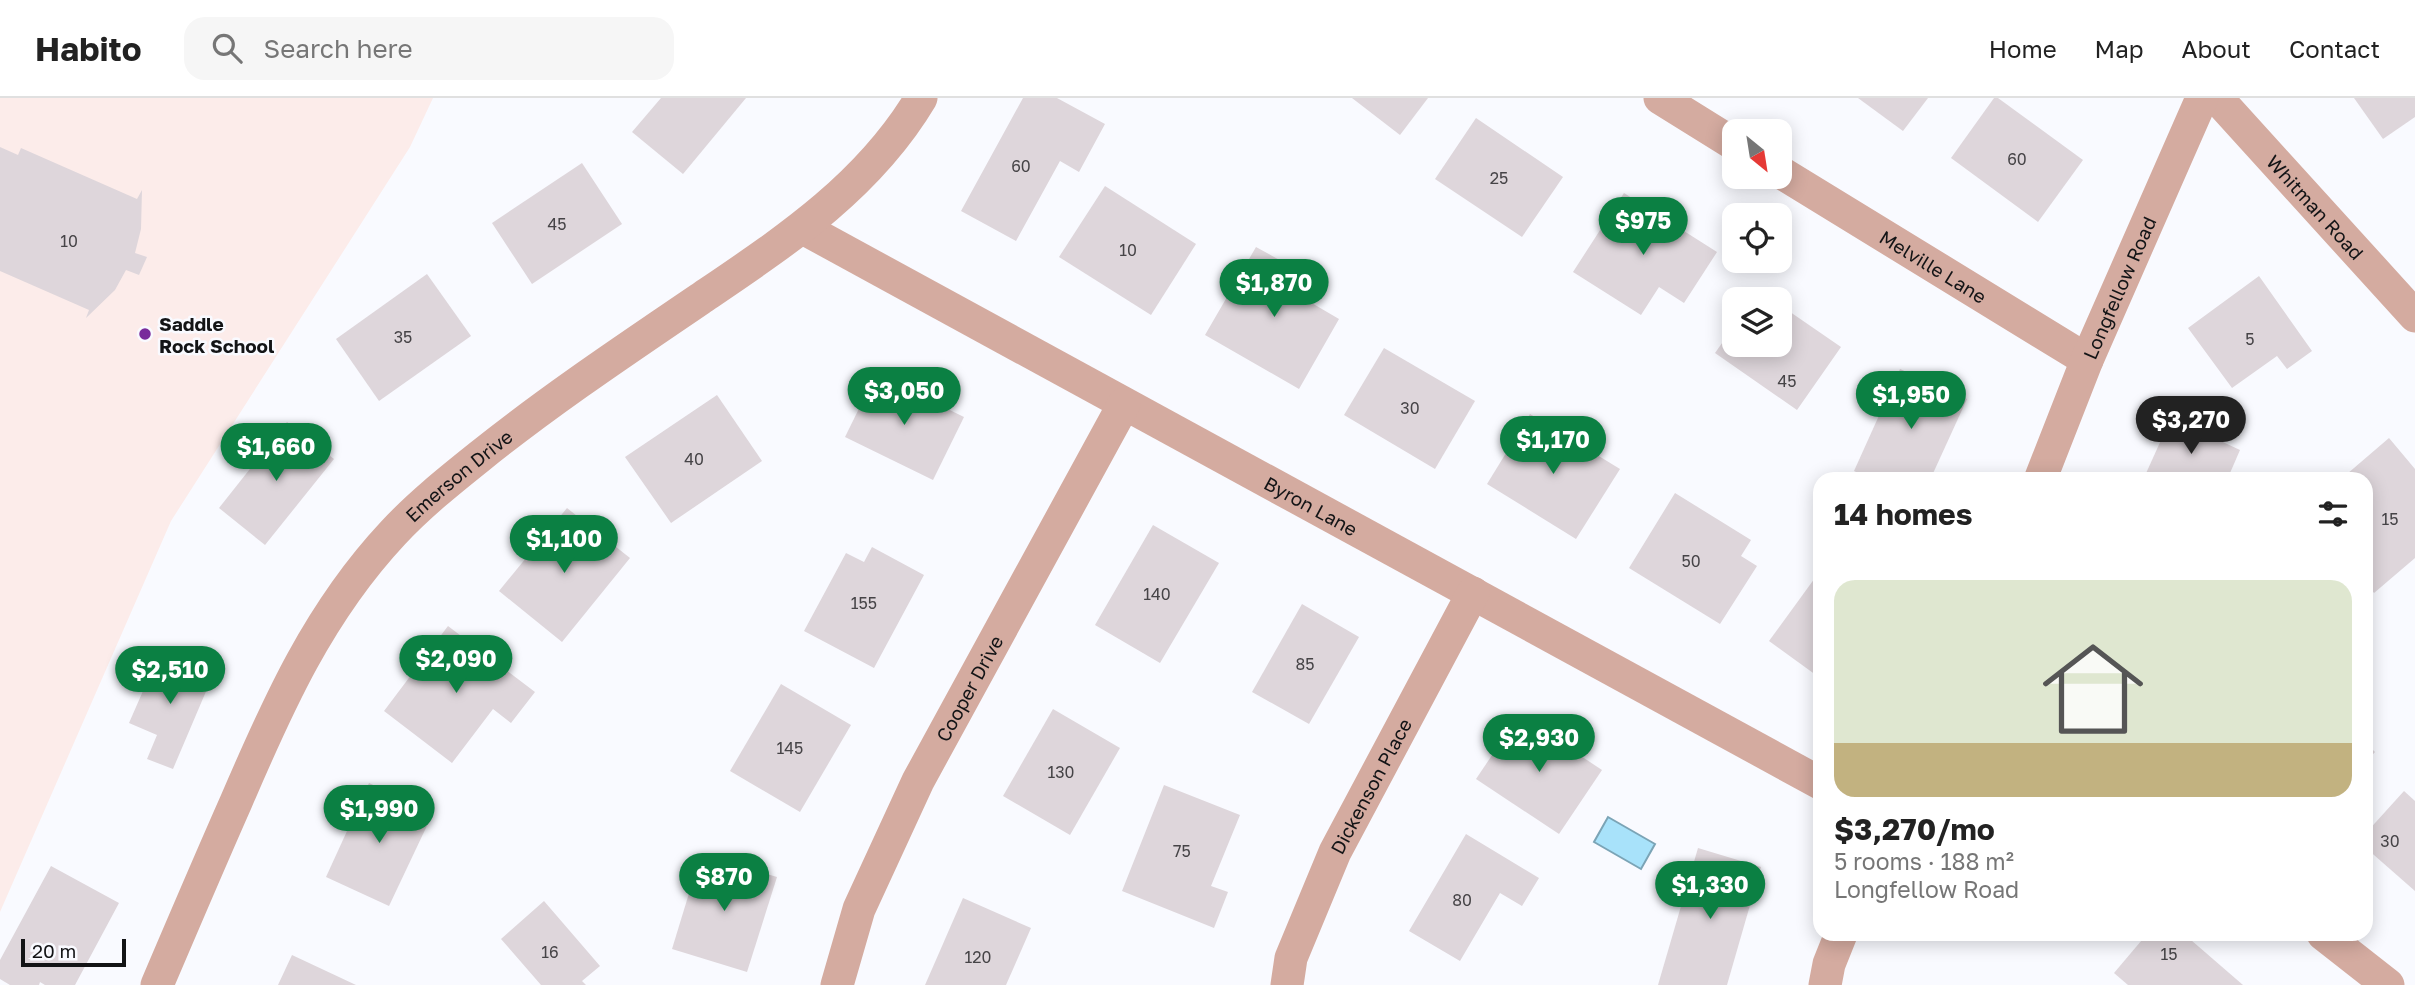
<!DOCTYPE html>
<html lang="en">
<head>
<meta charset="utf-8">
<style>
	:root { --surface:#fff; --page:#f6f6f6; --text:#222; --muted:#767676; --line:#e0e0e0; --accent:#0b8043 }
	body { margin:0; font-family:"Golos Text",sans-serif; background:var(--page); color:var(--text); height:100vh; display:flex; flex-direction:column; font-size:26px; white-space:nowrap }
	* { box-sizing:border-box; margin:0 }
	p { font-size:23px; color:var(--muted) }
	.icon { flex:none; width:38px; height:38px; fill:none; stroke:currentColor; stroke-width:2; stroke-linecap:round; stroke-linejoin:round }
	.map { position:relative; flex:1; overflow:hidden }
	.drawer { position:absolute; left:1813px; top:374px; width:560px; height:469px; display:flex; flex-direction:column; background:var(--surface); border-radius:21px; box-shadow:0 4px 18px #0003 }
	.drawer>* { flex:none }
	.needle { width:46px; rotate:150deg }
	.controls { position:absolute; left:1722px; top:21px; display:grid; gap:14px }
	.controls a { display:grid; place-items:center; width:70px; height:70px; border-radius:14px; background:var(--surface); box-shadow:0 4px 18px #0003; font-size:35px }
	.scale { position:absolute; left:21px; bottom:18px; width:105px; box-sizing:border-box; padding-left:7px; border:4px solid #131416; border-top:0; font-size:19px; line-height:24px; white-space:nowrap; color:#131416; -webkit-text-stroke:5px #f9faff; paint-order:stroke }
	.price { position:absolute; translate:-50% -60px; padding:0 16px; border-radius:24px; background:var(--accent); color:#fff; font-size:23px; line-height:46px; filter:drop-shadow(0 2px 4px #0008) }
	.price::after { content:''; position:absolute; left:50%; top:42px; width:21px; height:16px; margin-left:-10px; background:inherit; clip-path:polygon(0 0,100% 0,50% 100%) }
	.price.selected { background:#222; color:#fff }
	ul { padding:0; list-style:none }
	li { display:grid; align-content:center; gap:14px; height:371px; padding:0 21px }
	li+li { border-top:2px solid var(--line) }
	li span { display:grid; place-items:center; height:217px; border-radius:21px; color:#555 }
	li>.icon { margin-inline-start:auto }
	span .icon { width:126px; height:126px; fill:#fffc; stroke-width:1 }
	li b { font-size:30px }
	h2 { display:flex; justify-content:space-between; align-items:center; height:84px; padding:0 21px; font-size:30px }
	header { display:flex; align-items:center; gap:42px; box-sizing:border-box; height:98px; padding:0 35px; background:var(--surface); border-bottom:2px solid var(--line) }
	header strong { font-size:33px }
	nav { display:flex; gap:38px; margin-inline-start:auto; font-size:24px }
	.search { width:490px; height:63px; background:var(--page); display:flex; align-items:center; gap:18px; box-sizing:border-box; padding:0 24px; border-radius:21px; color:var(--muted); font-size:26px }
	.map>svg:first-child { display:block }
	.education { fill:#fcecea }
	.water { fill:#a8e2fa; stroke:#7ba4b6; stroke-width:2 }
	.building { fill:#ded6db }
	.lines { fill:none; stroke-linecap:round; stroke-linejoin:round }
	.minor { stroke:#d4aba0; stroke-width:33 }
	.poi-dot { fill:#792a9b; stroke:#f9faff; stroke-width:2.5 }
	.labels { text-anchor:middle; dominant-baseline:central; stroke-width:5; stroke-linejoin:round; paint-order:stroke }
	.number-label { font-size:16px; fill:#464447 }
	.street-label { font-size:19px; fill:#131416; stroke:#f9faff }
	.poi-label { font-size:19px; font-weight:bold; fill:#131416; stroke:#f9faff; text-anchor:start }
</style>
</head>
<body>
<header>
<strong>Habito</strong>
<div class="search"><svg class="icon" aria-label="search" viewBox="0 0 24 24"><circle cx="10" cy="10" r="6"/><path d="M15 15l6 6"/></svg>Search here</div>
<nav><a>Home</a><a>Map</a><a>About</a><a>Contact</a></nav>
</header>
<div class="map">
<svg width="2415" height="887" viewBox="0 0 2415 887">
	<rect width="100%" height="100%" fill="#f9faff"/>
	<!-- education -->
	<polygon class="education" points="0,0 433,0 410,49 171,423 0,814"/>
	<!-- water -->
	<polygon class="water" points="1608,719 1655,746 1641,771 1594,744"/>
	<!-- building -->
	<g class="building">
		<polygon points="661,0 746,0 683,76 632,34"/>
		<polygon points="1023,0 1057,0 1105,26 1079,74 1060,63 1016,143 961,113"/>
		<polygon points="1352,0 1428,0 1400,37"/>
		<polygon points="1858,0 1928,0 1903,33"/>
		<polygon points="1994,0 1998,0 2083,62 2038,124 1951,60"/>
		<polygon points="2354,0 2415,0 2415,19 2383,41"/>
		<polygon points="1476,20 1563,79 1522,139 1435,81"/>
		<polygon points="0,49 18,57 21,50 137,101 142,92 141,131 135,155 147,159 139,177 126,172 115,192 86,220 89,212 0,173"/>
		<polygon points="582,65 622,126 532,186 492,125"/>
		<polygon points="1105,88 1196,146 1151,217 1059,159"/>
		<polygon points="1624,95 1717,154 1684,205 1659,189 1641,217 1573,174"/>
		<polygon points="1256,149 1321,185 1310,204 1339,221 1299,291 1205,237"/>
		<polygon points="427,176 471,238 379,303 336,241"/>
		<polygon points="2259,178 2312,253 2287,271 2277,258 2232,290 2188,230"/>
		<polygon points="1759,192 1772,201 1753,201"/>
		<polygon points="1780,207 1841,249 1797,312 1715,255 1734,228 1734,247 1780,247"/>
		<polygon points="1384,250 1475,303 1435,371 1344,317"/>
		<polygon points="1900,271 1967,301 1930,382 1872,382 1854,373"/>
		<polygon points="876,276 964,319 933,382 845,339"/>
		<polygon points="717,297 762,363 671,425 625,359"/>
		<polygon points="1530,316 1620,371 1576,441 1487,386"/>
		<polygon points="2171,320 2240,352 2227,382 2143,382"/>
		<polygon points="287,324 334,361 265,447 219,410"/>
		<polygon points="2389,340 2415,371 2415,460 2374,495 2366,485 2366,382 2340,382"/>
		<polygon points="1675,395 1751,442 1741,458 1757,468 1720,526 1629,470"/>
		<polygon points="567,410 630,460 562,544 499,493"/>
		<polygon points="1153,427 1219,465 1160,565 1095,527"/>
		<polygon points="872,449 924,477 874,570 804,533 846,455 864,464"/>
		<polygon points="1820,473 1820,580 1769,543"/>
		<polygon points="1302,506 1359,539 1309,626 1252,594"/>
		<polygon points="448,528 535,594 511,625 493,611 452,665 384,613"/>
		<polygon points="160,554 213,577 173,671 147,661 157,637 129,625"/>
		<polygon points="781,586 851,627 800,714 730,673"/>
		<polygon points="1053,611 1120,650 1070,737 1003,698"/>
		<polygon points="1519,617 1602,672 1559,736 1476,681"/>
		<polygon points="2366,645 2375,654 2366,664"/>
		<polygon points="369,685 433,715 389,808 326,779"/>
		<polygon points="1164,687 1240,717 1211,788 1228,794 1214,830 1122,793"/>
		<polygon points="2404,693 2415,703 2415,793 2366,750 2366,735"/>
		<polygon points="1466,736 1539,780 1522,808 1500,795 1460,863 1409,833"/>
		<polygon points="1698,750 1761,769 1727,887 1658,887"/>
		<polygon points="701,756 777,779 747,874 672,851"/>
		<polygon points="51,768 119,805 75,887 45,887 40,884 39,887 10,887 0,881 0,862"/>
		<polygon points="963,800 1031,830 1006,887 925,887"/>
		<polygon points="544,803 600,868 582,883 586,887 541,887 501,841"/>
		<polygon points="2147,836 2184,836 2243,887 2128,887 2114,875"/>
		<polygon points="292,857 356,887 278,887"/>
	</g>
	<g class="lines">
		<!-- minor -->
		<g class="minor">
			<polyline points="1660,0 1734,46"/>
			<path id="s1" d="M2217,0L2415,218"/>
			<path id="s2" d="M1780,74L2087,262"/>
			<path id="s3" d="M803,130L1820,685"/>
			<path id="s4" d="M2040,382L2087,262L2202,0"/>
			<polyline points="2323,836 2388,887"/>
			<path id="s5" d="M157,887C183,826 209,765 236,704C278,606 319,514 393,435C419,407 449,383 479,359C550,302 625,252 700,201C784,144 868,89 921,0"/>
			<path id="s6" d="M837,887L859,811L918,683L1124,306"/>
			<path id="s7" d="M1287,887L1291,860L1335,754L1473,495"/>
			<polyline points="1825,887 1829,866 1841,836"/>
		</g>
	</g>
	<!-- markers -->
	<circle class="poi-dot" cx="145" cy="236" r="7"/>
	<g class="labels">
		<!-- number labels -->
		<g class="number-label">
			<text x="2017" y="61">60</text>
			<text x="1021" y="68">60</text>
			<text x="1499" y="80">25</text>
			<text x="557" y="126">45</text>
			<text x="69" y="143">10</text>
			<text x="1128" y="152">10</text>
			<text x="403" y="239">35</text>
			<text x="2250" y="241">5</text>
			<text x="1787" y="283">45</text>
			<text x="1410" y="310">30</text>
			<text x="694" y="361">40</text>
			<text x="2390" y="421">15</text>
			<text x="1691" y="463">50</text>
			<text x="1157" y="496">140</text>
			<text x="864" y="505">155</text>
			<text x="1305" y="566">85</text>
			<text x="790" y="650">145</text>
			<text x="1061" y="674">130</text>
			<text x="2390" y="743">30</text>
			<text x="1182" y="753">75</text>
			<text x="1462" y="802">80</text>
			<text x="550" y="854">16</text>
			<text x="2169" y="856">15</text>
			<text x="978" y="859">120</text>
		</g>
		<!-- street labels -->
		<g class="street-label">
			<text stroke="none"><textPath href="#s1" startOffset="147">Whitman Road</textPath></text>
			<text stroke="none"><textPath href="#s2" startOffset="180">Melville Lane</textPath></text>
			<text stroke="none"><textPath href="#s4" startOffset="208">Longfellow Road</textPath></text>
			<text stroke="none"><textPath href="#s5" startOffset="600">Emerson Drive</textPath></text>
			<text stroke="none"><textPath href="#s3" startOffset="579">Byron Lane</textPath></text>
			<text stroke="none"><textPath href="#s6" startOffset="326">Cooper Drive</textPath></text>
			<text stroke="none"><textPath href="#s7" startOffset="217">Dickenson Place</textPath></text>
		</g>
		<!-- poi labels -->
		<g class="poi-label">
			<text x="159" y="225">Saddle<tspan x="159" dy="22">Rock School</tspan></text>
		</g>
	</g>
</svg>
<div class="controls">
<a><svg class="needle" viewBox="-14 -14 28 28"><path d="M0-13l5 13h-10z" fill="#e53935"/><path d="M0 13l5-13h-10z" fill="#767676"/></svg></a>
<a><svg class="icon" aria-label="locate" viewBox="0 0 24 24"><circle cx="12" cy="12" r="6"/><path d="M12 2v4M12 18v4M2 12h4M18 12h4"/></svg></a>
<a><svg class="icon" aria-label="layers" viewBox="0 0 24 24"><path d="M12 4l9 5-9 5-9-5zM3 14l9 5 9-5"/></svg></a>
</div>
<div class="scale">20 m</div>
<b class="price" style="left:1643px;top:159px">$975</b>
<b class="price" style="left:1274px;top:221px">$1,870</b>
<b class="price" style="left:904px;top:329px">$3,050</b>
<b class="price" style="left:1911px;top:333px">$1,950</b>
<b class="price selected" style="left:2191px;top:358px">$3,270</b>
<b class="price" style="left:1553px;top:378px">$1,170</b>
<b class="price" style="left:276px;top:385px">$1,660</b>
<b class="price" style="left:564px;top:477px">$1,100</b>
<b class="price" style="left:456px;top:597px">$2,090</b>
<b class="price" style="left:170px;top:608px">$2,510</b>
<b class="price" style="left:1539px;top:676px">$2,930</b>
<b class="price" style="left:379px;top:747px">$1,990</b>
<b class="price" style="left:724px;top:815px">$870</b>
<b class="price" style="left:1710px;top:823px">$1,330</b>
<section class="drawer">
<h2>14 homes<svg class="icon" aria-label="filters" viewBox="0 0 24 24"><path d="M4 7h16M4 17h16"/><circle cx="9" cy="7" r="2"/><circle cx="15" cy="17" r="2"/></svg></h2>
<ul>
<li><span style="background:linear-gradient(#dfe7d0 75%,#c2b280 0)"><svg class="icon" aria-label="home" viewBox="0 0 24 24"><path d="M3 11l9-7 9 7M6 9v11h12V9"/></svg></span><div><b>$3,270/mo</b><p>5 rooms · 188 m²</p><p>Longfellow Road</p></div></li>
</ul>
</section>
</div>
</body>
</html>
